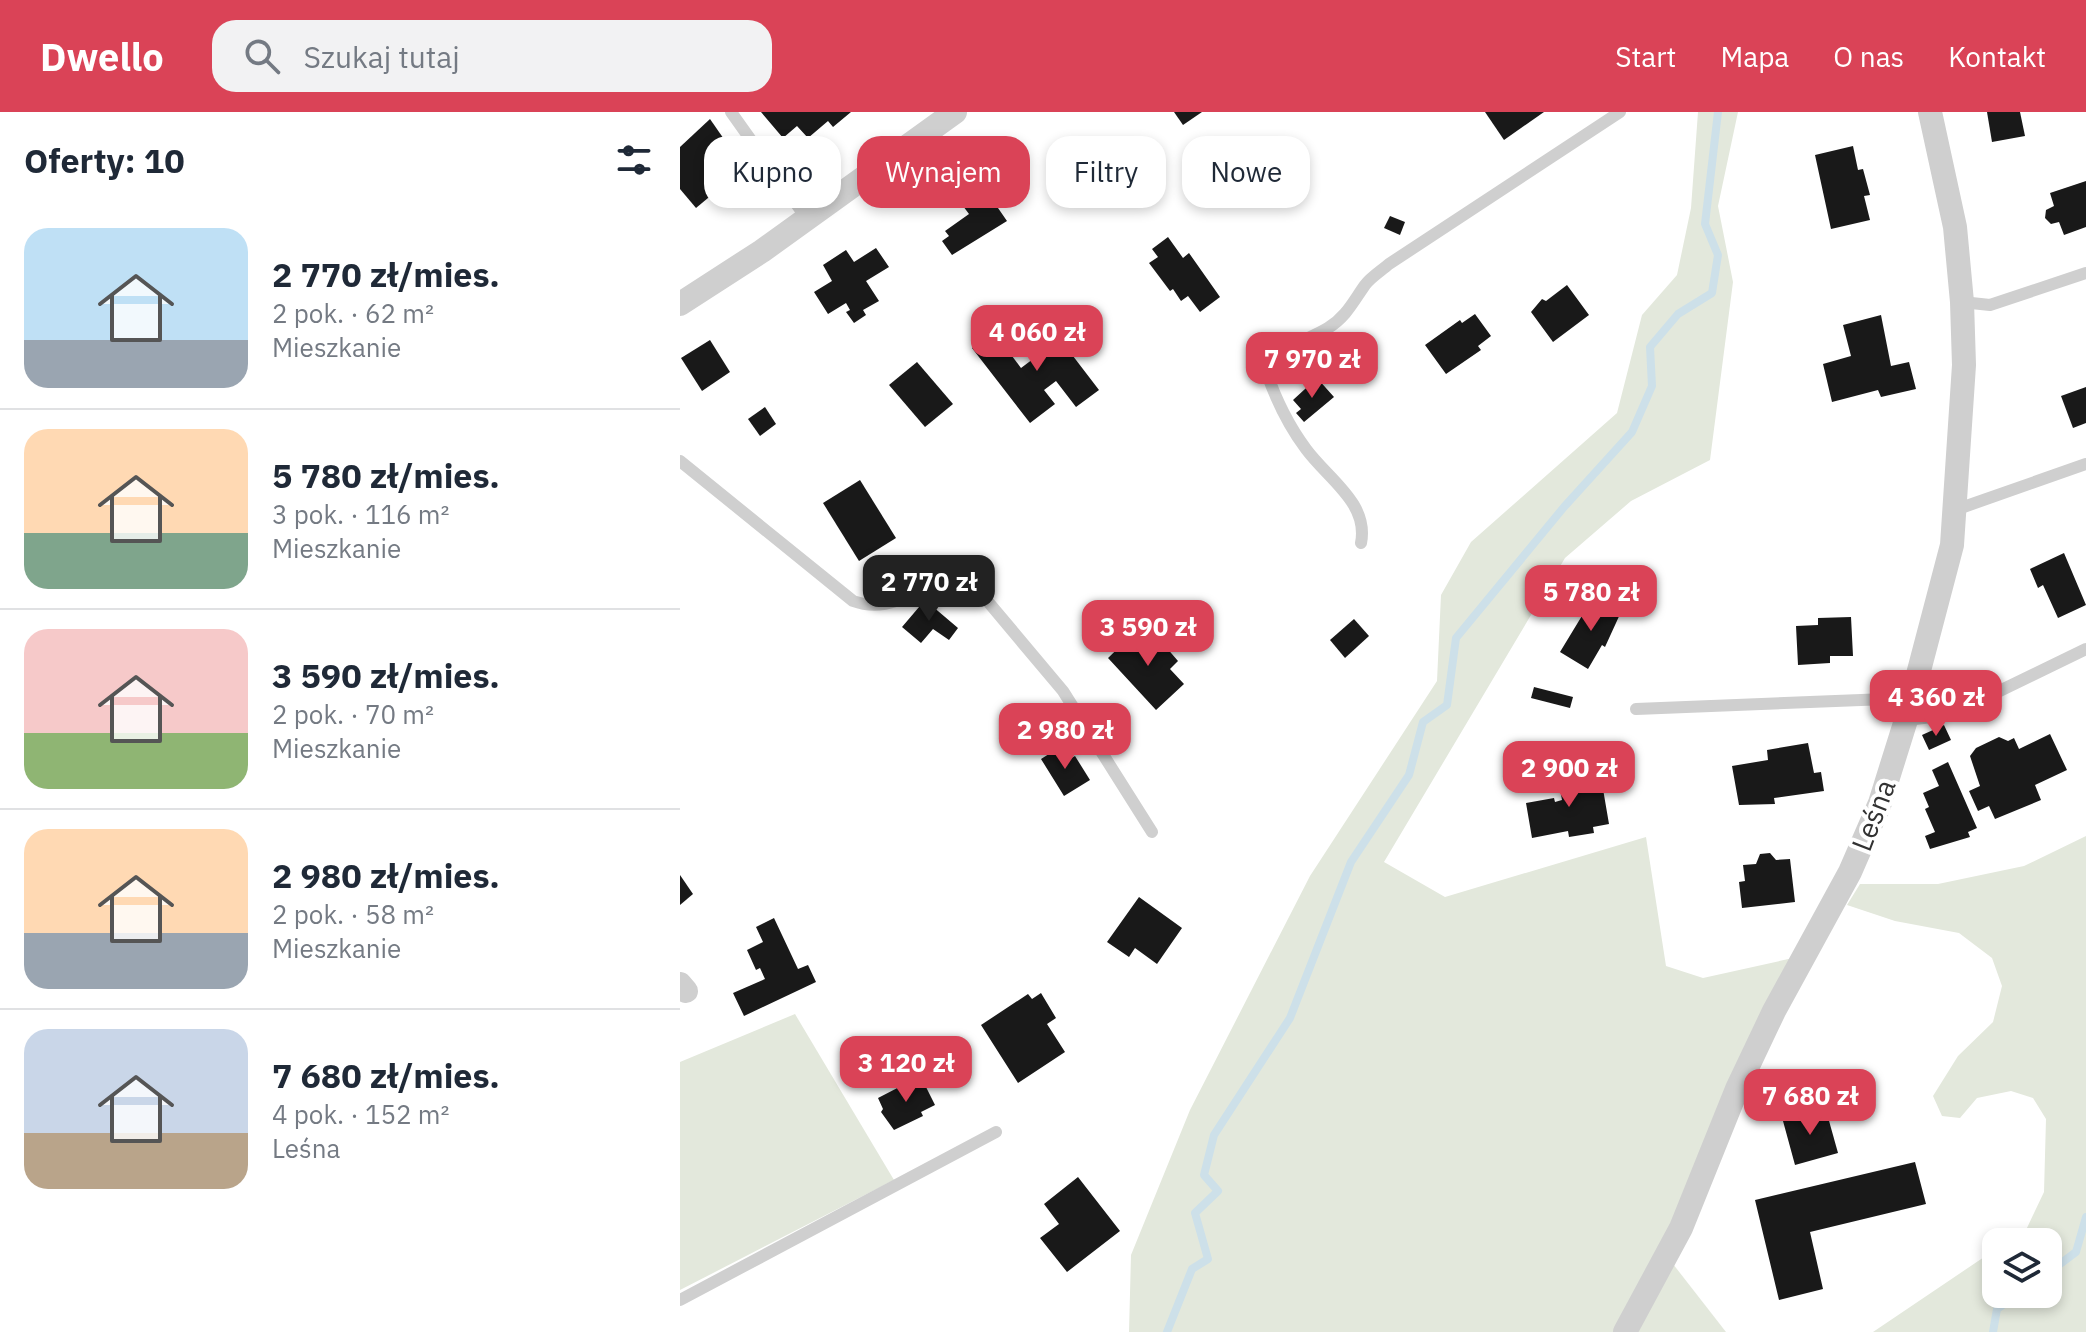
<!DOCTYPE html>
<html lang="pl">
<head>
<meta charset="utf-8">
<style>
	:root { --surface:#fff; --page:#f2f2f3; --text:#1f2937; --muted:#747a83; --line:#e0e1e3; --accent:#da4357 }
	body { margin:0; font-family:"IBM Plex Sans",sans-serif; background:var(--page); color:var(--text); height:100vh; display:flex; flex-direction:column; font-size:30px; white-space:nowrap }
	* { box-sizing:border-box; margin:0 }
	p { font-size:26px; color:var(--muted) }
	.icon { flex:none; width:44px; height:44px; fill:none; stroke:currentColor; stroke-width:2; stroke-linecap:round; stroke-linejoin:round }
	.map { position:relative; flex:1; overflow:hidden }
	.details { display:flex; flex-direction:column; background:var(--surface); width:680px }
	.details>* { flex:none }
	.guide { position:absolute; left:24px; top:24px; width:760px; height:72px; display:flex; gap:16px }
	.controls { position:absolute; left:1302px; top:1116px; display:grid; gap:16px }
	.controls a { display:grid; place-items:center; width:80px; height:80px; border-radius:16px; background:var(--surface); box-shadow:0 4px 12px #0003; font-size:40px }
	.price { position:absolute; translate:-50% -68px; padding:0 18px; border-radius:16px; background:var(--accent); color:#fff; font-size:26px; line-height:52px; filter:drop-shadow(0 2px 4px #0008) }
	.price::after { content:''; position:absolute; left:50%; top:48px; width:24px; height:18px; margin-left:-12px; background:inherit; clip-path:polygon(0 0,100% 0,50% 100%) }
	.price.selected { background:#222; color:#fff }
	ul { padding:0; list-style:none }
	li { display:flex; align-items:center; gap:24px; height:200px; padding:0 24px }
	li+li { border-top:2px solid var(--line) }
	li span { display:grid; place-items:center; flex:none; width:224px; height:160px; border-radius:24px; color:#555 }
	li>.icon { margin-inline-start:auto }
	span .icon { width:96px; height:96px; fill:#fffc; stroke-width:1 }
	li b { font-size:34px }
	h2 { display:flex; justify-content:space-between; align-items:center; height:96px; padding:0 24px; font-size:34px }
	.tag { padding:0 28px; border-radius:24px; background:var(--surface); box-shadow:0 4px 12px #0003; font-size:28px; line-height:72px }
	.tag.selected { background:var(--accent); color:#fff }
	header { display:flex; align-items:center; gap:48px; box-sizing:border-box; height:112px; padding:0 40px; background:var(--accent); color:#fff }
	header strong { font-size:38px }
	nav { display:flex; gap:44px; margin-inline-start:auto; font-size:28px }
	.search { width:560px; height:72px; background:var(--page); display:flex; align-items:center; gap:20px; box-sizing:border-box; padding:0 28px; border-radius:24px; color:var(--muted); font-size:30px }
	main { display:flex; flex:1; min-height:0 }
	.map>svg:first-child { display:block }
	.green { fill:#e3e8dc }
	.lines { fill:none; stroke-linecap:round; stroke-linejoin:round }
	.stream { stroke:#cde0e9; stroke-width:8 }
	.building { fill:#191919 }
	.service { stroke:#cfcfcf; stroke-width:12 }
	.minor { stroke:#cfcfcf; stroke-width:24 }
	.labels { text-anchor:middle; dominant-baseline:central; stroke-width:8; stroke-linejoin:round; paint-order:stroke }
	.street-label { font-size:28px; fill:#323232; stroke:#fff }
</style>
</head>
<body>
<header>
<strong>Dwello</strong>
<div class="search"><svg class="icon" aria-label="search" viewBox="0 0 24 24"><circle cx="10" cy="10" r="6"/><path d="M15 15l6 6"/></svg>Szukaj tutaj</div>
<nav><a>Start</a><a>Mapa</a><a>O nas</a><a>Kontakt</a></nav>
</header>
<main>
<section class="details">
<h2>Oferty: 10<svg class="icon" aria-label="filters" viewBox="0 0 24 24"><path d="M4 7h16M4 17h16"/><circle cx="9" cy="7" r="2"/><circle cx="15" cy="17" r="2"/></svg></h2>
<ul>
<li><span style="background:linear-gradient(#bfe0f5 70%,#9aa5b1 0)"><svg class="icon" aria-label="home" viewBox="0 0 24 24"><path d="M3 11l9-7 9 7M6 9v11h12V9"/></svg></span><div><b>2 770 zł/mies.</b><p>2 pok. · 62 m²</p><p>Mieszkanie</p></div></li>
<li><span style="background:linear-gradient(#ffd9b3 65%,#7fa58c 0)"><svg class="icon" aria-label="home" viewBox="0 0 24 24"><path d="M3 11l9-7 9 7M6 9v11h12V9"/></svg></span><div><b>5 780 zł/mies.</b><p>3 pok. · 116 m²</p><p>Mieszkanie</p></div></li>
<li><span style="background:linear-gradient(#f6c9c9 65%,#8fb573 0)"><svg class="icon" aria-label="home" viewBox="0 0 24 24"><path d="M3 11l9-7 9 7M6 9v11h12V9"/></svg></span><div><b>3 590 zł/mies.</b><p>2 pok. · 70 m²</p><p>Mieszkanie</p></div></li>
<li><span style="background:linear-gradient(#ffd9b3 65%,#9aa5b1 0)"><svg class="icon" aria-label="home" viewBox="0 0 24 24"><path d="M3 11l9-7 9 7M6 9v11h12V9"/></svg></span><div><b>2 980 zł/mies.</b><p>2 pok. · 58 m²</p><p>Mieszkanie</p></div></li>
<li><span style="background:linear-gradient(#c9d6e8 65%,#b9a48a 0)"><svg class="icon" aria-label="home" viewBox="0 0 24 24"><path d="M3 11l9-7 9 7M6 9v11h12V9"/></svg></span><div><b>7 680 zł/mies.</b><p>4 pok. · 152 m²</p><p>Leśna</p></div></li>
</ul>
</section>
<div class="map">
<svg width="1406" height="1220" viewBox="0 0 1406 1220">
	<rect width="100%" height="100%" fill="#fff"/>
	<!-- green -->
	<g class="green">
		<polygon points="1018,0 1058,0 1038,94 1053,170 1030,348 951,389 885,446 704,750 765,785 966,725 986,854 1023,866 1113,846 992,1114 936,1220 449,1220 451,1143 510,998 630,764 757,569 761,483 791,430 937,301 962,203 997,163 1011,96"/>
		<polygon points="1406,724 1406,1220 1193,1220 1316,1137 1316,1182 1368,1182 1368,1130 1328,1130 1346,1118 1364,1080 1366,1007 1353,986 1331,979 1297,986 1280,1006 1262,1004 1253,984 1278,944 1313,910 1322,874 1312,846 1279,821 1215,809 1167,793 1180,772 1258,772 1344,754"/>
		<polygon points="115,902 214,1068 0,1178 0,950"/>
		<polygon points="993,1152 1046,1220 958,1220"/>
	</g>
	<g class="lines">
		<!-- stream -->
		<g class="stream">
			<polyline points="1368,1161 1396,1140 1406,1105"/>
			<polyline points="487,1220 512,1157 528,1147 515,1101 538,1079 524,1063 534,1023 610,906 671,750 729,663 743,610 767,593 776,526 884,395 952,320 972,274 970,235 998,202 1032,181 1038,143 1025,112 1038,0"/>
			<polyline points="1313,1220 1317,1197 1339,1182"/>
		</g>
	</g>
	<!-- building -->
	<g class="building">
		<polygon points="81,0 171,0 153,15 148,9 128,26 117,14 103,26"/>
		<polygon points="494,0 522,0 503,13"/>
		<polygon points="805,0 864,0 824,28"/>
		<polygon points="1307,0 1340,0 1345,24 1312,30"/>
		<polygon points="30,7 64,56 16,96 0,77 0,35"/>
		<polygon points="1173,34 1178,58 1183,57 1190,83 1184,84 1190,108 1151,117 1135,43"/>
		<polygon points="401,54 417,75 399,89 383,67"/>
		<polygon points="1406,69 1406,115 1384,123 1379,110 1371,112 1365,106 1366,98 1374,94 1370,81"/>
		<polygon points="300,70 327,109 272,143 262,129 269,124 265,119 289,102 277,86"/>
		<polygon points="710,104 725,110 720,123 704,116"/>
		<polygon points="488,125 503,146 509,141 540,185 520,200 508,184 501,189 493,177 490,179 469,151 478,145 472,137"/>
		<polygon points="196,136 209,155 186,169 199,189 183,198 186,203 174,211 166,200 170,198 166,191 148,202 134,180 152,169 143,153 166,138 174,150"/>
		<polygon points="887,173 909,203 873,230 851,200 862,187 866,189"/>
		<polygon points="795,202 811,224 798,234 801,238 766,262 745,233 780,208 782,211"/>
		<polygon points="1201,203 1211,254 1229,250 1236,277 1201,285 1198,278 1152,290 1143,252 1171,244 1163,213"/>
		<polygon points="370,214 419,278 396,295 376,269 364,278 375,292 350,311 292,236 314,220 341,256 361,241 352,228"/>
		<polygon points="30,228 50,260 22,279 1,246"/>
		<polygon points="237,250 273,292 245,315 209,273"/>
		<polygon points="637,266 654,285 624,310 616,301 621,297 613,288"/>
		<polygon points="1406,275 1406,311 1393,316 1381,284"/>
		<polygon points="85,295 96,312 80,324 68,307"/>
		<polygon points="180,368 216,426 179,449 143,391"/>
		<polygon points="1384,441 1406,493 1378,506 1363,473 1358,476 1350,457"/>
		<polygon points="914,484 941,500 925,535 922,533 908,557 880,540"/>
		<polygon points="245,488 278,516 269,528 253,517 241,531 222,515"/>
		<polygon points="1171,505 1173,544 1150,544 1150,551 1118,553 1116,514 1138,513 1138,506"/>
		<polygon points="674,507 689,524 665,546 650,528"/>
		<polygon points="455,520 462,526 467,521 476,530 479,527 498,549 490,557 504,572 476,598 428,546"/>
		<polygon points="854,575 893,585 890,596 851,586"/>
		<polygon points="1264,613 1271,628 1249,638 1242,623"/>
		<polygon points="1370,622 1387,658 1355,673 1361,688 1315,707 1309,694 1298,699 1289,679 1300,674 1290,644 1296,636 1319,625 1328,629 1334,626 1339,637"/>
		<polygon points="1128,631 1134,661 1141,660 1144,679 1094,686 1095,692 1059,693 1052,654 1088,648 1087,638"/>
		<polygon points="380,635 388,648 395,644 410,668 384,684 361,647"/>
		<polygon points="1268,650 1297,716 1288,720 1290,725 1250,737 1245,724 1255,720 1245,697 1249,695 1243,681 1259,674 1252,658"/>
		<polygon points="902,656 906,680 923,677 929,712 913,715 914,721 889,725 888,719 852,726 846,691 874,686 875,690 882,688 877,660"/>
		<polygon points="1090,741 1096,748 1110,747 1115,790 1062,796 1059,770 1065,769 1063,753 1076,752 1080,742"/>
		<polygon points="0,763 13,782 0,793"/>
		<polygon points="459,785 502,816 477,852 455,836 449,845 427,830"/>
		<polygon points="94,806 118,857 128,853 136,870 64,904 53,881 85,867 80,856 76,858 67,838 83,830 76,815"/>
		<polygon points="361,881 376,906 367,912 385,940 338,971 301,913 348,882 352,887"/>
		<polygon points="243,969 255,993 241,1000 243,1004 214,1018 201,1000 203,997 198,986 227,971 230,977"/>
		<polygon points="1146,998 1158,1041 1115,1053 1103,1009"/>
		<polygon points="1235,1050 1246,1092 1130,1120 1143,1177 1099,1188 1075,1088"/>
		<polygon points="398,1065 440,1119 387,1160 360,1126 379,1112 364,1092"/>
	</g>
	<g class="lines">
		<!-- service -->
		<g class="service">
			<polyline points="51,0 127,107"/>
			<polyline points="1282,190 1310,193 1406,161"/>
			<path d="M0,349L173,489C208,502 236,480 265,462L283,466L299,479L383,579L472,720"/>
			<polyline points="1275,398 1406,352"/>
			<path d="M681,431C689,391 648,367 626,337C608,313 596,288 586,259C598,234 625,230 648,216C666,205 673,190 685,173C691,165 701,159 709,152L940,0"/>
			<polyline points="956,597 1232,586"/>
			<polyline points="1226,608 1270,603 1406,537"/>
			<polyline points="0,1188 316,1020"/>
		</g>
		<!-- minor -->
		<g class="minor">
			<polyline points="0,192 82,139 275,0"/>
			<polyline points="0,872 6,879"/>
			<polyline points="945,1220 1001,1116 1057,977 1094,899 1170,760 1200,691 1226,608 1272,433 1284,253 1282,190 1275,115 1250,0"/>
		</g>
	</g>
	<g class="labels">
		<!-- street labels -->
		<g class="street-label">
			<text transform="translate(1193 703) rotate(-69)">Leśna</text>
		</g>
	</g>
</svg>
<div class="controls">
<a><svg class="icon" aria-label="layers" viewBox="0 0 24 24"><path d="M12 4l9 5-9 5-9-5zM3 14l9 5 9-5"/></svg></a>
</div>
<b class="price" style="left:357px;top:261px">4 060 zł</b>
<b class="price" style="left:632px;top:288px">7 970 zł</b>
<b class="price selected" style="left:249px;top:511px">2 770 zł</b>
<b class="price" style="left:911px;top:521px">5 780 zł</b>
<b class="price" style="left:468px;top:556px">3 590 zł</b>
<b class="price" style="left:1256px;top:626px">4 360 zł</b>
<b class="price" style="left:385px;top:659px">2 980 zł</b>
<b class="price" style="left:889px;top:697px">2 900 zł</b>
<b class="price" style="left:226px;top:992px">3 120 zł</b>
<b class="price" style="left:1130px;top:1025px">7 680 zł</b>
<div class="guide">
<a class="tag">Kupno</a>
<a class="tag selected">Wynajem</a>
<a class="tag">Filtry</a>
<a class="tag">Nowe</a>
</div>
</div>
</main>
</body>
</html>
